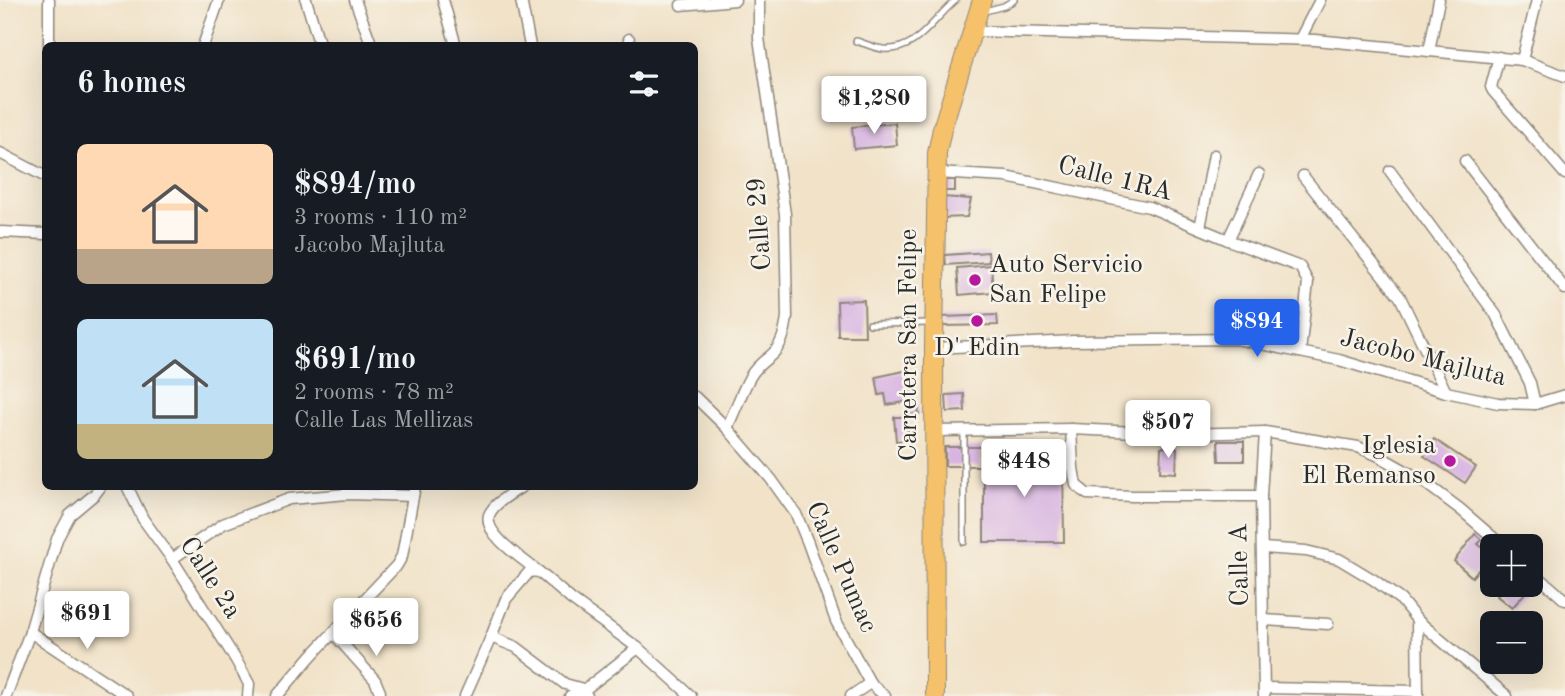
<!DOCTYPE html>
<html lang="en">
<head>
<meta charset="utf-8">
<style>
	:root { --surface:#171b24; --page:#20242c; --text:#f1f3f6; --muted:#9ea1a6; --accent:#2563eb }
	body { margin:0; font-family:"Old Standard TT",serif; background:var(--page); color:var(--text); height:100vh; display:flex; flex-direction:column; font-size:26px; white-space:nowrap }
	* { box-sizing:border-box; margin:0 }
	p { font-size:23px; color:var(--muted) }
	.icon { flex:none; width:38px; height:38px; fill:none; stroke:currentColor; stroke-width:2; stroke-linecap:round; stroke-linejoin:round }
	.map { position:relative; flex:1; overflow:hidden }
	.details { position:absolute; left:42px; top:42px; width:656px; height:448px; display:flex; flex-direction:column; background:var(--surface); border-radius:10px; box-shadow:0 7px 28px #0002 }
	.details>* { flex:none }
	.controls { position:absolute; left:1480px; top:534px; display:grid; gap:14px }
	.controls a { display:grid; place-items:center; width:63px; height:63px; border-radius:10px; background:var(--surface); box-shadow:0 7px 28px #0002; font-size:35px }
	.price { position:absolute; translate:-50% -60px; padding:0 16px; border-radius:7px; background:#fff; color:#222; font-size:23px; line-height:46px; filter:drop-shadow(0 2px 4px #0008) }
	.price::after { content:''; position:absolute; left:50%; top:42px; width:21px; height:16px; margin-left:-10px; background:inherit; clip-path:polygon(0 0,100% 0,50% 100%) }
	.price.on { background:var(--accent); color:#fff }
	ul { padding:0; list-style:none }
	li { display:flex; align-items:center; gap:21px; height:175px; padding:0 35px }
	li span { display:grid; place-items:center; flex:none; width:196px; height:140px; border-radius:10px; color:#555 }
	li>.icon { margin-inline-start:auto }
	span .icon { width:84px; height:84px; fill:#fffc; stroke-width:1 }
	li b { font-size:30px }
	h2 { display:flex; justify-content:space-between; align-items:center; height:84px; padding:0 35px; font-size:30px }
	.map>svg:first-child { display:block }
	.building { fill:#d8b4e2 }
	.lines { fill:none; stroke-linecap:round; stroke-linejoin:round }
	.service-casing { stroke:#8e867a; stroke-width:8 }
	.minor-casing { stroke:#8e867a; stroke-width:13 }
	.primary-casing { stroke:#8e867a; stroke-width:20 }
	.service { stroke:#fff; stroke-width:5 }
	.minor { stroke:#fff; stroke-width:10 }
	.primary { stroke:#f5c16b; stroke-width:18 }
	.poi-dot { fill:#b5179e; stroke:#f7f3e8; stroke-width:2.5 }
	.labels { text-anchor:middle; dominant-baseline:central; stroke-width:5; stroke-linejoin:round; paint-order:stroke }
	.street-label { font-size:26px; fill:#2b2b2b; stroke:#f7f3e8 }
	.poi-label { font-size:26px; fill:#2b2b2b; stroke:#f7f3e8; text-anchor:start }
</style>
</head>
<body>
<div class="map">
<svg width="1565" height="696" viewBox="0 0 1565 696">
	<rect width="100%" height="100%" fill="#f7f3e8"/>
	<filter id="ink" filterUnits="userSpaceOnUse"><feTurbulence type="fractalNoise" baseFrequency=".0143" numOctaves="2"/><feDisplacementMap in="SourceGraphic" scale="14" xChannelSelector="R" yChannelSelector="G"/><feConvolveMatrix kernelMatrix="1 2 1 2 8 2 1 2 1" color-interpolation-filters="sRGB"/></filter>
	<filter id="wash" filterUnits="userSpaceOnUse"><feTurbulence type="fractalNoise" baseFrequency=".00686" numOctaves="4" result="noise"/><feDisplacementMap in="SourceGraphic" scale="28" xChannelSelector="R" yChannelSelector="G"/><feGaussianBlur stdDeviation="1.57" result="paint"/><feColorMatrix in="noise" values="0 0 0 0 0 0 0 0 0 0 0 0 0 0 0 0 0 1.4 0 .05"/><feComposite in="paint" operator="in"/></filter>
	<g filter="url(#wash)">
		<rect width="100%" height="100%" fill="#f1e2c8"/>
		<g id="blocks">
			<!-- building -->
			<g class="building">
				<polygon points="895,123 897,145 854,149 852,127"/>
				<polygon points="943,180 955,180 955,191 942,191"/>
				<polygon points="942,197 971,199 967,217 941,218"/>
				<polygon points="988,252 989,262 946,265 945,255"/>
				<polygon points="991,265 993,292 959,295 957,268"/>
				<polygon points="864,300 865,336 838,336 837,301"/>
				<polygon points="997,315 998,325 942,326 942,317"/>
				<polygon points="909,370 915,400 887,405 885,394 879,395 876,377"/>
				<polygon points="964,394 965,411 947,412 946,395"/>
				<polygon points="917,401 919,414 909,415 908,402"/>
				<polygon points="894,417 907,417 909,440 896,441"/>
				<polygon points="1434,439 1476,467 1465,483 1424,456"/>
				<polygon points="1218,441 1244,441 1244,461 1219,461"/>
				<polygon points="945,447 981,447 980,466 945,466"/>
				<polygon points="1161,447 1177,448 1176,473 1160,472"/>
				<polygon points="984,455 1063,455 1064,542 984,542"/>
				<polygon points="1475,534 1482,540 1478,544 1491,555 1472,577 1454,561"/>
				<polygon points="1507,584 1525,584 1522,588 1526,592 1512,608 1497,596"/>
			</g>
		</g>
	</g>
	<g filter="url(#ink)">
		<use href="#blocks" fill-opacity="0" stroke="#8e867a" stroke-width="2"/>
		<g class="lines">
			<defs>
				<g id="service">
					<polyline points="981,12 1004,6 1014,0"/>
					<path d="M856,41C864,43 874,48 883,49C917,52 933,19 956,0"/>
					<polyline points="870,324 933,323"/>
					<polyline points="964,542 964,430"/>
				</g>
				<g id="minor">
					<polyline points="306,0 320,46"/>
					<polyline points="355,0 372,46"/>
					<polyline points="443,0 456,46"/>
					<polyline points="521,0 530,46"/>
					<polyline points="681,5 735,0"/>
					<polyline points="972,31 1316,40 1522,60 1565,76"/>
					<polyline points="629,39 629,46"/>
					<polyline points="1300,39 1320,0"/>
					<polyline points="49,46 49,0"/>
					<polyline points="203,46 219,0"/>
					<polyline points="1429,51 1439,0"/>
					<polyline points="1499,57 1491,87 1493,91 1565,174"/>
					<polyline points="1522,60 1537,0"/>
					<polyline points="0,153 46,177"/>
					<polyline points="1465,161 1565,289"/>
					<polyline points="1390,171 1496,315 1530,383 1535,404"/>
					<polyline points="936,173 1006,177 1149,207 1228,240 1300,267 1308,282 1300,352"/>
					<polyline points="1303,176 1400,297 1446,392"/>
					<polyline points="1200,228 1214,155"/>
					<polyline points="0,232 46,234"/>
					<polyline points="1228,240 1259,174"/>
					<polyline points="934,348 1074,341 1236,339 1339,360 1446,392 1498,403 1535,404 1565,395"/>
					<polyline points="695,397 727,428 771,479 796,514 808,543 836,621 870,683 885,696"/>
					<path d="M727,428C735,411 741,393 750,377C755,368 761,363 769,357C782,347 785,332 787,317L785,214L759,38V0"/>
					<polyline points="1071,429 1073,468 1076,485 1087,494 1132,496 1261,496"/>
					<polyline points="935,431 1071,429 1180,434 1265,432 1358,447 1379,456 1420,479 1460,509 1503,546"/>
					<polyline points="127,486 143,519 172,559 236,660 249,684 248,696"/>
					<path d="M523,486C512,493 494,503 489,515C483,535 526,561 539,572"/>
					<polyline points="1263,548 1306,551 1339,559 1374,580 1401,600 1417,620 1507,696"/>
					<polyline points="172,559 223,524 289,499 348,494 413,496"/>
					<polyline points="1531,570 1565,600"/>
					<polyline points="1264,620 1328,624"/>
					<polyline points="1417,620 1418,696"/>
					<polyline points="30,632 127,696"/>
					<polyline points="333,633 375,680 380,692 379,696"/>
					<polyline points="491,637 516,647 565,684 583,689 587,696"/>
					<polyline points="1264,688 1418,691"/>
					<polyline points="6,696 30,632 57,539 70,515 95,494 101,486"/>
					<polyline points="277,696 311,656 397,565 402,556 415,486"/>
					<polyline points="465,696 491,637 506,599 530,571 539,572 572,600 638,648"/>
					<polyline points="570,696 588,687 638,648 691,696"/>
					<polyline points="851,696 870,683"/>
					<polyline points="1264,696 1261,496 1265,432"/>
				</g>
				<polyline id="primary" points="935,696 934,348 937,153 942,129 982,0"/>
			</defs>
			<!-- service casing -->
			<use href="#service" class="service-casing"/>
			<!-- minor casing -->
			<use href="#minor" class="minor-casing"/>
			<!-- primary casing -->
			<use href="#primary" class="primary-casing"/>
			<!-- service -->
			<use href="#service" class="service"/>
			<!-- minor -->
			<use href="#minor" class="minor"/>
			<!-- primary -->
			<use href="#primary" class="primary"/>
		</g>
	</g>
	<!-- markers -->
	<g class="poi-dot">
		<circle cx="975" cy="280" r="7"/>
		<circle cx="977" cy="321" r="7"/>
		<circle cx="1450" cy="461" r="7"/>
	</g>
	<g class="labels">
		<!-- street labels -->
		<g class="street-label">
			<text transform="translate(1115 179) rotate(14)">Calle 1RA</text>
			<text transform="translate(760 224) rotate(-94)">Calle 29</text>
			<text transform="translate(909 345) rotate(-90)">Carretera San Felipe</text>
			<text transform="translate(1423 358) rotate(14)">Jacobo Majluta</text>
			<text transform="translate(1240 565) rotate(-91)">Calle A</text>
			<text transform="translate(841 567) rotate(66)">Calle Pumac</text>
			<text transform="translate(210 578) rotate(57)">Calle 2a</text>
		</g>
		<!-- poi labels -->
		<g class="poi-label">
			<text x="989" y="265">Auto Servicio<tspan x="989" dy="30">San Felipe</tspan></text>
			<text x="977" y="348" text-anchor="middle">D' Edin</text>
			<text x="1436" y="446" text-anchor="end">Iglesia<tspan x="1436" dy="30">El Remanso</tspan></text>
		</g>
	</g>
</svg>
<div class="controls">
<a>+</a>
<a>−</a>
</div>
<b class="price" style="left:874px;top:136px">$1,280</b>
<b class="price on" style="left:1257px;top:359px">$894</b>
<b class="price" style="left:1168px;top:460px">$507</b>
<b class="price" style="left:1024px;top:499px">$448</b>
<b class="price" style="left:87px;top:651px">$691</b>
<b class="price" style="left:376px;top:658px">$656</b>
<section class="details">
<h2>6 homes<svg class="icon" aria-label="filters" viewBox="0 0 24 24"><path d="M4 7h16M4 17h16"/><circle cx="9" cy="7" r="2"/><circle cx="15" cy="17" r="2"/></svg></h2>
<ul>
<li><span style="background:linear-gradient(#ffd9b3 75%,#b9a48a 0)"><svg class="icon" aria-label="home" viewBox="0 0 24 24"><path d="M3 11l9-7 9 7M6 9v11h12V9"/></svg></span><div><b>$894/mo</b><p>3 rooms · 110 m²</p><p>Jacobo Majluta</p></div></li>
<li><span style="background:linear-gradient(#bfe0f5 75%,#c2b280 0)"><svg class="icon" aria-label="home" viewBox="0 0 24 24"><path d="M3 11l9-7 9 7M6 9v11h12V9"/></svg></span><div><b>$691/mo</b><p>2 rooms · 78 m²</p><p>Calle Las Mellizas</p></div></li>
</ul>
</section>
</div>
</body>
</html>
